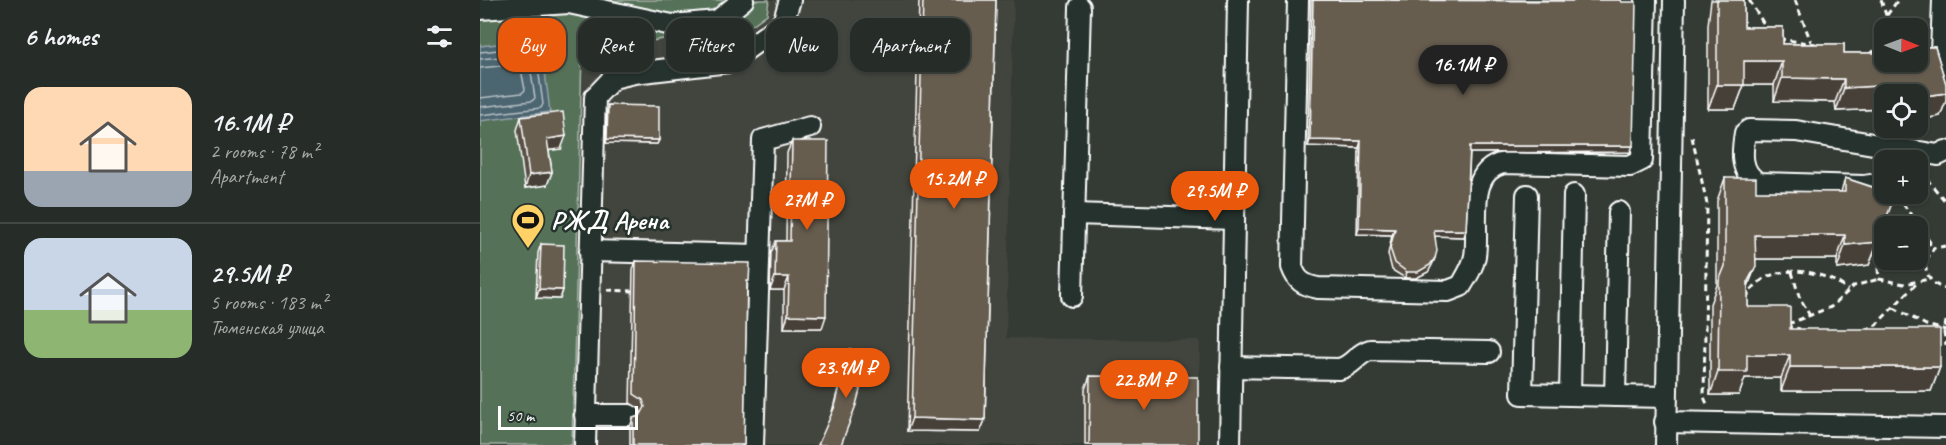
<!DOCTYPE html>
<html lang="en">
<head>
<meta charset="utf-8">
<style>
	:root { --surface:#262c27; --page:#2e342f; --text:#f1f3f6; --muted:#a4a7a7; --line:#424844; --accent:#ea580c }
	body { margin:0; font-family:Caveat,sans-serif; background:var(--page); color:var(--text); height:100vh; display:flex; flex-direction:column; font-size:22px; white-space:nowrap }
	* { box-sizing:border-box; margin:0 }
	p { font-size:20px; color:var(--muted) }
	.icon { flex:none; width:33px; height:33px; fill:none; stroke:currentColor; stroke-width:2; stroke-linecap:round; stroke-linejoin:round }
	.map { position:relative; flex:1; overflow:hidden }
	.side { display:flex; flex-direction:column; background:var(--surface); width:480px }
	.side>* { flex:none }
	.guide { position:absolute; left:18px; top:18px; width:570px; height:54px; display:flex; gap:12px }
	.needle { width:39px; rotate:91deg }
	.buttons { position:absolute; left:1394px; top:18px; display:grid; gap:12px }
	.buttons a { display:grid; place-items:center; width:54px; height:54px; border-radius:12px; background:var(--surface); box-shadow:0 2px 4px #0004,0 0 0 2px var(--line); font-size:30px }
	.scale { position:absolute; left:18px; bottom:15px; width:140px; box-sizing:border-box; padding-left:6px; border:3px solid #fff; border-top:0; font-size:16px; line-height:21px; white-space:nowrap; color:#fff; -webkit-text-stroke:4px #26332d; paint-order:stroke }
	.price { position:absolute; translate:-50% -51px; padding:0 14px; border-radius:21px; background:var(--accent); color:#fff; font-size:20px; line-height:39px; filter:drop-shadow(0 2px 3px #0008) }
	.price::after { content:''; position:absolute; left:50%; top:36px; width:18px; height:14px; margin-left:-9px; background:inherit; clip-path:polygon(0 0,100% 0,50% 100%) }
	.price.current { background:#222; color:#fff }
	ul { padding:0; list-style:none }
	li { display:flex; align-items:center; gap:18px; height:150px; padding:0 24px }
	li+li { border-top:2px solid var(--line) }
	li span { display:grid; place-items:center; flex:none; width:168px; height:120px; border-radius:18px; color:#555 }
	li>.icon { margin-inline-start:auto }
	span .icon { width:72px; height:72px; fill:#fffc; stroke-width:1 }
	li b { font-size:26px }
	h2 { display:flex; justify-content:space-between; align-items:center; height:72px; padding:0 24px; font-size:26px }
	.tag { padding:0 21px; border-radius:18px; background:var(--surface); box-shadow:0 2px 4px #0004,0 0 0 2px var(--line); font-size:21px; line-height:54px }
	.tag.current { background:var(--accent); color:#fff }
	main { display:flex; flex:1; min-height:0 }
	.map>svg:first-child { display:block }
	.built { fill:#42453c }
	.green { fill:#557259; stroke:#aab8ac; stroke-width:1.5 }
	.water { fill:#4c6571; stroke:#94a3aa; stroke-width:1.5 }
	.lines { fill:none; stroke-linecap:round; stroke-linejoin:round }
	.shore { stroke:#b7c1c6; stroke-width:1.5 }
	.minor-casing { stroke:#fff; stroke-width:24 }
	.path { stroke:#fff; stroke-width:3; stroke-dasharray:6 4.5; stroke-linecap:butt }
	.minor { stroke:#26332d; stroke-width:20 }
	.wall { fill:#585044; stroke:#fff; stroke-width:1.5 }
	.shaded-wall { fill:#474137; stroke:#fff; stroke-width:1.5 }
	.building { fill:#665d4f; stroke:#fff; stroke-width:1.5 }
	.labels { text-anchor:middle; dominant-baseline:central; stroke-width:5; stroke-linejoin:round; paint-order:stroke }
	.poi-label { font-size:26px; font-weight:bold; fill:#fff; stroke:#26332d; text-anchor:start }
</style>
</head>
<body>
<main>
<section class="side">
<h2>6 homes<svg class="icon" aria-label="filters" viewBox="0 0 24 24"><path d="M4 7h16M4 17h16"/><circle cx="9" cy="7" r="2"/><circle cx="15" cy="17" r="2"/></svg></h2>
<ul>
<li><span style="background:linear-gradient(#ffd9b3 70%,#9aa5b1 0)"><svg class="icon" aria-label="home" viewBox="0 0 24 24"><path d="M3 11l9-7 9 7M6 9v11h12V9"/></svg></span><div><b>16.1M ₽</b><p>2 rooms · 78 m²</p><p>Apartment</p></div></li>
<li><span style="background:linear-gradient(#c9d6e8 60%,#8fb573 0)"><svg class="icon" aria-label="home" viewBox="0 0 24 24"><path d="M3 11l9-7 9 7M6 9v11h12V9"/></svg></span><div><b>29.5M ₽</b><p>5 rooms · 183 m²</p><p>Тюменская улица</p></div></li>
</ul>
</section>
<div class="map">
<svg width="1466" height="445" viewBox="0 0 1466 445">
	<rect width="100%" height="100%" fill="#333b34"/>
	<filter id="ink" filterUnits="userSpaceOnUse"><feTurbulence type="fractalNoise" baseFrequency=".0167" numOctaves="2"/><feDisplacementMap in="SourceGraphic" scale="12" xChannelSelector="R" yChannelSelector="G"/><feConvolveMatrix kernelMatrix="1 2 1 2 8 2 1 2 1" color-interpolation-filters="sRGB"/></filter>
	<g filter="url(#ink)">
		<!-- built -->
		<polygon class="built" points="289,0 534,0 526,338 720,340 718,445 92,445 102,52 272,25 287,14"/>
		<!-- green -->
		<polygon class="green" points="0,0 289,0 287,14 272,25 102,52 92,445 0,445"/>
		<!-- water -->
		<polygon class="water" points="61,39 70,112 0,121 0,46"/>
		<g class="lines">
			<!-- shore -->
			<g class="shore">
				<polyline points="0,52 55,46 63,104 61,108 0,115"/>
				<polyline points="0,59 48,54 55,98 52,101 0,107"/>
				<polyline points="0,68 40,64 45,90 42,93 0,98"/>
			</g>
			<defs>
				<g id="minor">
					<path d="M818,0L812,267C817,281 823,285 838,288L968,291L981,286C987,276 993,267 995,256C1000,226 984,171 1024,163L1150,166L1162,160L1166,0"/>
					<polyline points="1463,0 1461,53 1466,82"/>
					<polyline points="0,9 89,3 192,25 237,21 263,0"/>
					<path d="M1404,183L1384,186L1279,183C1259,173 1262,151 1265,133L1269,130L1316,131L1458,155L1466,151"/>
					<polyline points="1047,195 1042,394 1186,397"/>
					<polyline points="594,214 754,219"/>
					<polyline points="110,251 279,255"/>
					<polyline points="592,296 600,7"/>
					<path d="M751,367L859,369C873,366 876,354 890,350L1009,352"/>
					<polyline points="1090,395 1094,195"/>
					<polyline points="1135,396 1139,212"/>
					<polyline points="105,415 150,415"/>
					<polyline points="1185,422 1466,427"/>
					<polyline points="105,445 115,97 133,78 154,73 249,62 303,23 310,0"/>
					<polyline points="273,445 283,140 330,127"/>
					<polyline points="750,445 758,0"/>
					<polyline points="1186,445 1194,0"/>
				</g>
			</defs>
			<!-- minor casing -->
			<use href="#minor" class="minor-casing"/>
			<!-- path -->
			<g class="path">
				<polyline points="1269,0 1287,29"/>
				<polyline points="1315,0 1331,42"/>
				<polyline points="1401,0 1406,15 1406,28"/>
				<polyline points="1407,15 1418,0"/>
				<polyline points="1299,39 1336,44"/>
				<polyline points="1389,54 1397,49 1404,37"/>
				<polyline points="1212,137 1227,204 1224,397 1227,404"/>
				<polyline points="1440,171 1466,202"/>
				<polyline points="1417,195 1454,248"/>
				<path d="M1466,246L1454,248L1445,262C1446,277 1452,285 1466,289"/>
				<polyline points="1437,248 1451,243"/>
				<polyline points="1405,260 1398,269 1399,279 1424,284 1449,279"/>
				<polyline points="1312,272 1319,296 1330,316"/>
				<polyline points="127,290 152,291"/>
				<path d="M1266,299C1284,260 1341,267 1368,290"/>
				<polyline points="1414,308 1446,325 1466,330"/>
				<polyline points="1466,321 1464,333 1466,346"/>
				<polyline points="1308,324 1351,307 1374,286 1399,279"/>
				<polyline points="1306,326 1320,329"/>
				<polyline points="1385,329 1394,327 1437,283"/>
			</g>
			<!-- minor -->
			<use href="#minor" class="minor"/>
		</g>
		<!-- wall -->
		<g class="wall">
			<polygon points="439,0 516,0 505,420 500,432 427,431"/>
			<polygon points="831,0 1141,0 1150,152 990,153 986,230 984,237 955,236 955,258 952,265 948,272 936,278 925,278 912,270 908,254 912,235 877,234 879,148 828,146"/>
			<polygon points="1231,0 1264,0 1264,27 1303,27 1303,44 1364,44 1364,53 1404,53 1404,62 1437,62 1437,47 1455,47 1466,84 1466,101 1460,116 1437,120 1437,94 1404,94 1404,109 1356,111 1355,102 1294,101 1294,85 1264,85 1255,109 1228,109 1228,25"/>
			<polygon points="128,105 179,140 177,144 126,143 127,110"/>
			<polygon points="41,117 81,149 69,150 72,172 67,185 45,188 37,130"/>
			<polygon points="312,141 342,328 304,328 304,290 290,290 291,253 296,241 306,241 307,153"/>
			<polygon points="1245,178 1276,191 1361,192 1365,178 1415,194 1389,265 1357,269 1357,259 1276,259 1268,287 1268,307 1310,329 1460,367 1451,391 1301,391 1301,378 1265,378 1259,395 1230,395 1230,304 1237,285 1237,201"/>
			<polygon points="61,244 83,290 80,299 56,298 58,253"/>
			<polygon points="156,261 266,289 264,445 150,445 150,427 153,418 160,416 161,413 160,409 150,403 153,270"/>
			<polygon points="370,349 389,356 351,416 364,365"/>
			<polygon points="610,376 718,445 605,445 605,389"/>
		</g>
		<!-- shaded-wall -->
		<g class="shaded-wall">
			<polygon points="1264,61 1302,61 1294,85 1255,85"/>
			<polygon points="1302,78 1364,79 1355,102 1294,101"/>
			<polygon points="1237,85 1264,85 1255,109 1228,109"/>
			<polygon points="1414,85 1411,94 1404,94 1404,109 1356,111 1364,88"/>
			<polygon points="1466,93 1466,101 1460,116 1437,120 1437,97"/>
			<polygon points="86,136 81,149 62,151 67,139"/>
			<polygon points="127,139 179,140 177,144 126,143"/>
			<polygon points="830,140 881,141 879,148 828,146"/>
			<polygon points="990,146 1153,146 1150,152 988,153"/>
			<polygon points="72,172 67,185 45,188 49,175"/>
			<polygon points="879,228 915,229 912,235 877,234"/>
			<polygon points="954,230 986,230 984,237 952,236"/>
			<polygon points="1275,235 1365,235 1357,259 1267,259"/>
			<polygon points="1398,242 1389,265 1357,269 1365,245"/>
			<polygon points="955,258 952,265 948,272 936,278 925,278 927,272"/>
			<polygon points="1276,266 1267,289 1268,281"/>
			<polygon points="295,277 309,277 304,290 290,290"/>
			<polygon points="59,289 83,290 80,299 56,298"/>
			<polygon points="308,315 346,316 342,328 304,328"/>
			<polygon points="1267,355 1310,355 1301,378 1265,378 1259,395 1230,395 1238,372"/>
			<polygon points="1310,367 1460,367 1451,391 1301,391"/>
			<polygon points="432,418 505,420 500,432 427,431"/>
		</g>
		<!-- building -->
		<g class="building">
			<polygon points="443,0 516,0 505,420 432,418"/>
			<polygon points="833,0 1094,1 1094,0 1141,0 1141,2 1156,2 1153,146 990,146 986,230 954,230 957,251 955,258 950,265 938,272 927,272 915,263 910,248 915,229 879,228 881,141 830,140"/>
			<polygon points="1237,0 1264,0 1264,27 1303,27 1303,44 1364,44 1364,53 1404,53 1404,62 1437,62 1437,47 1455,47 1466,84 1466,93 1437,97 1437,94 1414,94 1414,85 1364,88 1364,79 1302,78 1302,61 1264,61 1264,85 1237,85"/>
			<polygon points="128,105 179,106 179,140 127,139"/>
			<polygon points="83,112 86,136 67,139 72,172 49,175 41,117"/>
			<polygon points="312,141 348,141 346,316 308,315 309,277 295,277 296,241 310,241"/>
			<polygon points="1245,178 1276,178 1276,191 1365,192 1365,178 1404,191 1404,194 1415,194 1398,242 1365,245 1365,235 1275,235 1276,266 1268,281 1268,307 1310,307 1310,329 1460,329 1460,367 1310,367 1310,355 1267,355 1267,372 1238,372 1239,281 1245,266"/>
			<polygon points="61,244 84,245 83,290 59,289"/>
			<polygon points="156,261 270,263 269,281 267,281 264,445 153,445 153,418 160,416 165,407 163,400 154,394"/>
			<polygon points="370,349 389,356 376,405 361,445 338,445 355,406"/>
			<polygon points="610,376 718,377 718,445 609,445"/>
		</g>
	</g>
	<!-- icons -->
	<defs>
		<symbol id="stadium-pin" viewBox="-11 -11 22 30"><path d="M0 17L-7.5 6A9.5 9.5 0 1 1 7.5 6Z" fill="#ffd166" stroke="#26332d"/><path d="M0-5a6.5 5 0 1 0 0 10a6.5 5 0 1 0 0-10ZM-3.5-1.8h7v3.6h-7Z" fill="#111"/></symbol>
	</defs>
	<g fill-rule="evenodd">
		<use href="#stadium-pin" x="29" y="201" width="38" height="52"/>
	</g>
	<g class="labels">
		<!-- poi labels -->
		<g class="poi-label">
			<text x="71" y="220">РЖД Арена</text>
		</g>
	</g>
</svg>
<div class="buttons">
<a><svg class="needle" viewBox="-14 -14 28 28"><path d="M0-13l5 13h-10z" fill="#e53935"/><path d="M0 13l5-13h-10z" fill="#a4a7a7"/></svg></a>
<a><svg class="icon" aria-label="locate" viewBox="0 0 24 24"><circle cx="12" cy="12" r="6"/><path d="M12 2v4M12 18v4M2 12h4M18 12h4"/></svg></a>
<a>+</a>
<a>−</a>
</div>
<div class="scale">50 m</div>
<b class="price current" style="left:983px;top:96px">16.1M ₽</b>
<b class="price" style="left:474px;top:210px">15.2M ₽</b>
<b class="price" style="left:735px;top:222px">29.5M ₽</b>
<b class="price" style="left:327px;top:231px">27M ₽</b>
<b class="price" style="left:366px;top:399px">23.9M ₽</b>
<b class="price" style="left:664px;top:411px">22.8M ₽</b>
<div class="guide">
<a class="tag current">Buy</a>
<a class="tag">Rent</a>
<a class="tag">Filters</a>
<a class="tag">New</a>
<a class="tag">Apartment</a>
</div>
</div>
</main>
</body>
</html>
